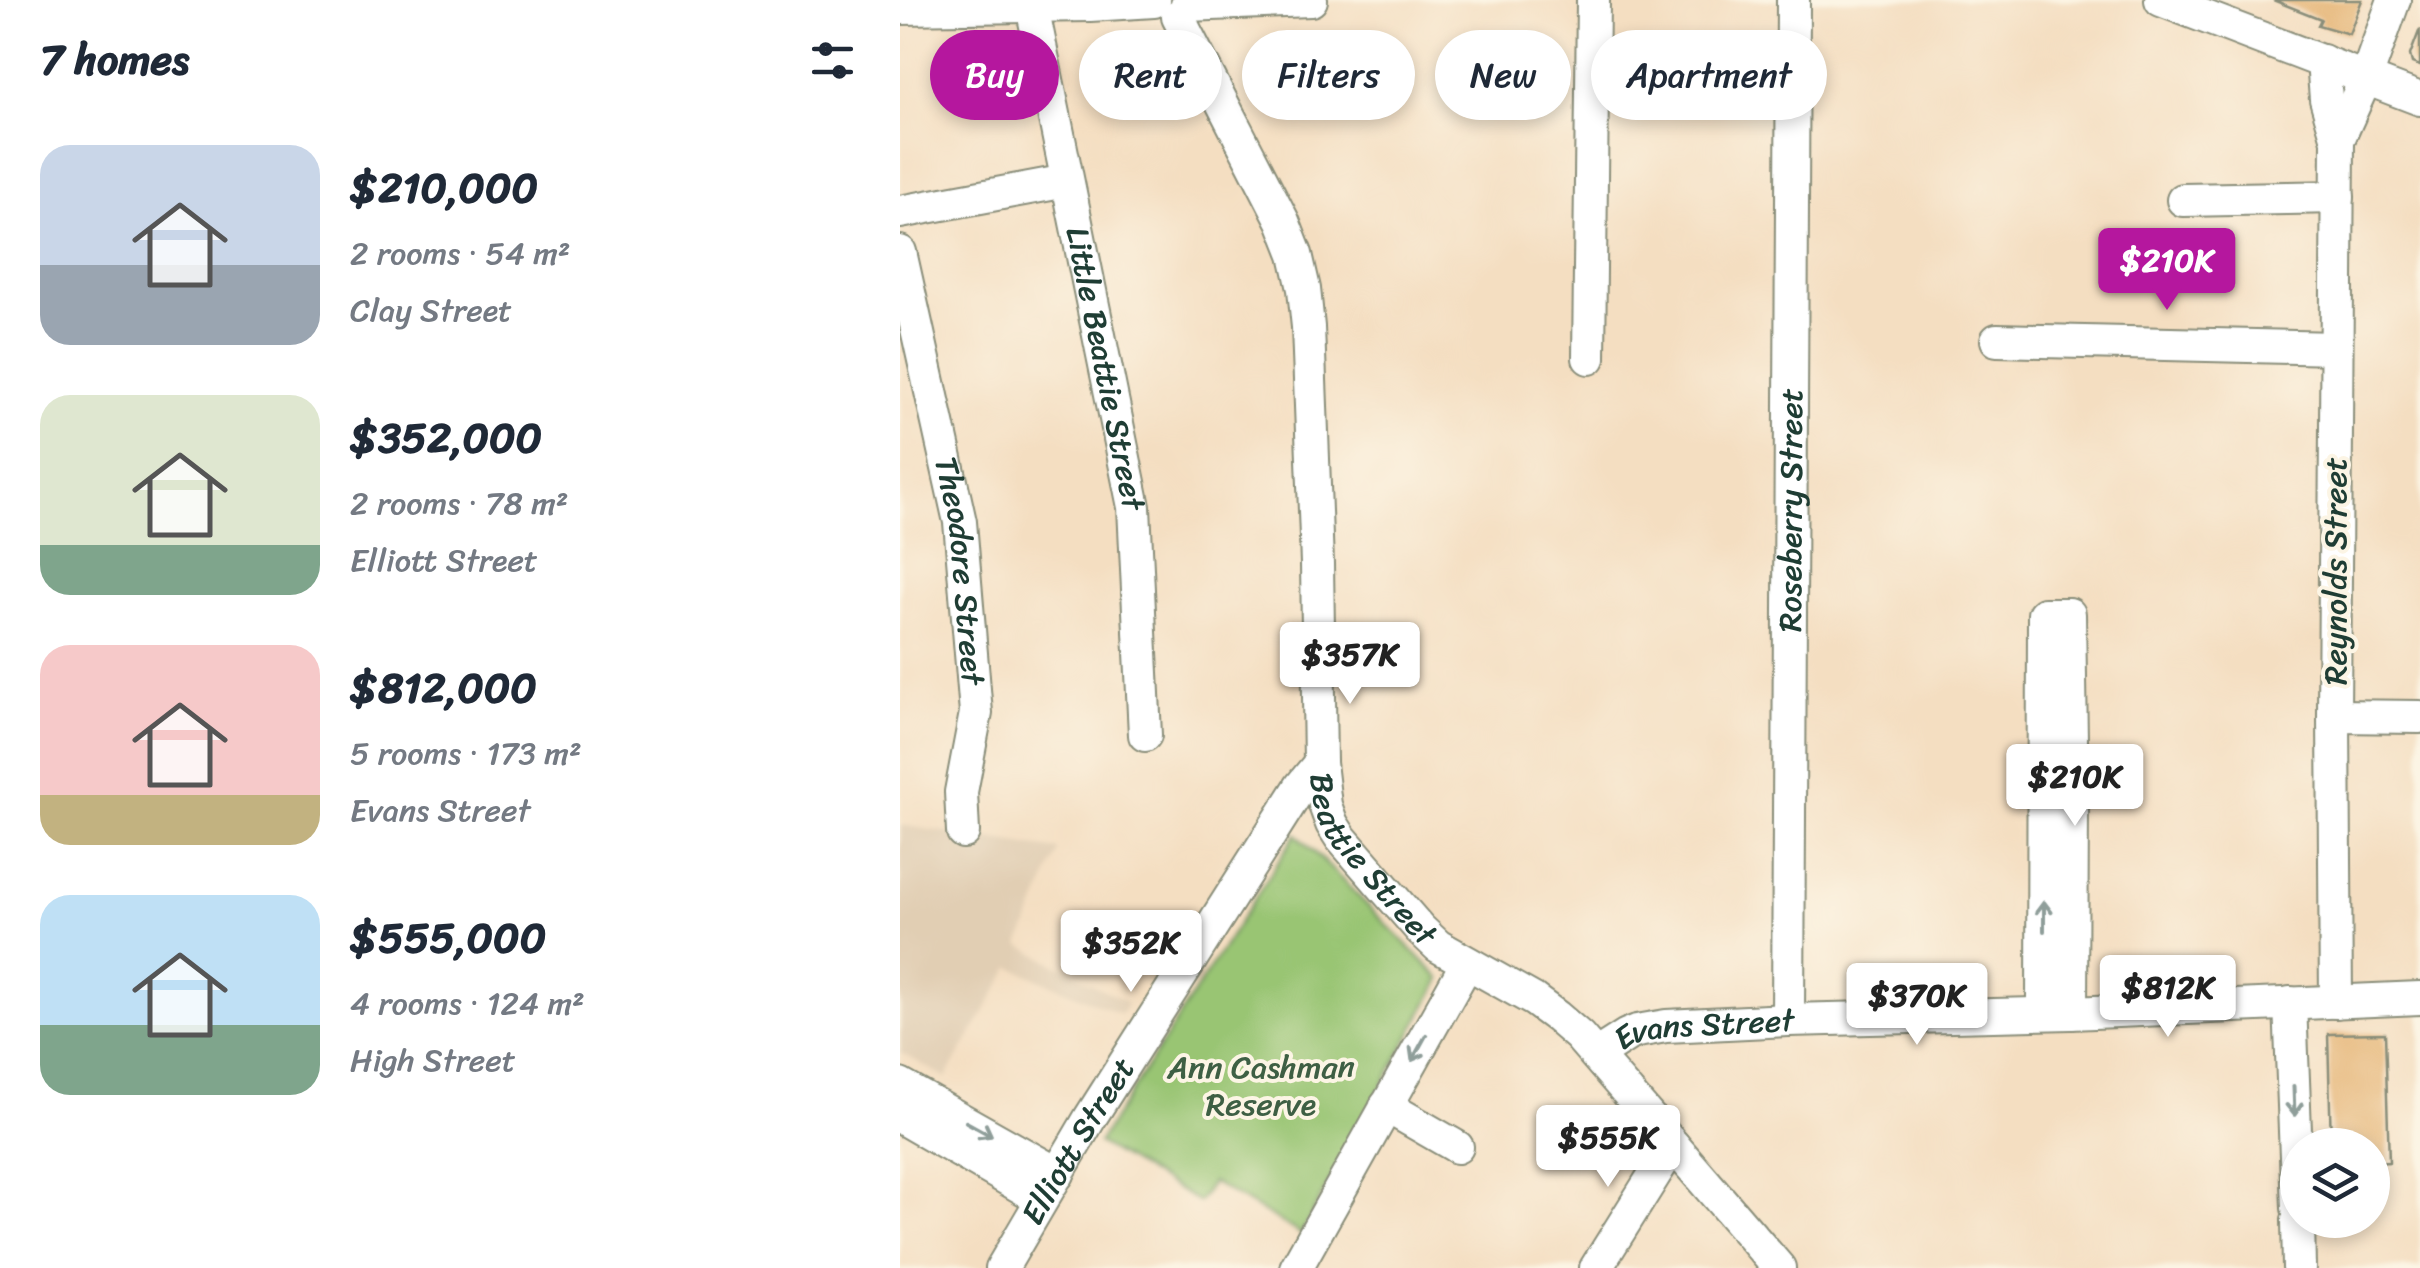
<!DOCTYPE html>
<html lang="en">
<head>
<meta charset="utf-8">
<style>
	:root { --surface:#fff; --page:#f2f2f3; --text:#1f2937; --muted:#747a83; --accent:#b5179e }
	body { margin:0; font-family:Sriracha,sans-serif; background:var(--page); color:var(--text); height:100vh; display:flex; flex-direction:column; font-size:38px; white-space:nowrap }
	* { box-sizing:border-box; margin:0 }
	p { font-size:32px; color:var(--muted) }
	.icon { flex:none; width:55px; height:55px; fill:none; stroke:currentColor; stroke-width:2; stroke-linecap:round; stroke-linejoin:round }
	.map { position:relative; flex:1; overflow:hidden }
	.side { display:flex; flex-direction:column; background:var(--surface); width:900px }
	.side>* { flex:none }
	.banner { position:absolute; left:30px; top:30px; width:950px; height:90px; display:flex; gap:20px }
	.buttons { position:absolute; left:1380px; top:1128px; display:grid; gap:20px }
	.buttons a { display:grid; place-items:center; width:110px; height:110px; border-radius:50%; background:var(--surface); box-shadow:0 5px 15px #0003; font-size:50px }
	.price { position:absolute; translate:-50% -85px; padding:0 22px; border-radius:10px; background:#fff; color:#222; font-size:32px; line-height:65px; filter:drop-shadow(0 2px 5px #0008) }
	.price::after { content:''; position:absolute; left:50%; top:60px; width:30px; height:22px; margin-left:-15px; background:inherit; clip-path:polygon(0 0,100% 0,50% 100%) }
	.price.current { background:var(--accent); color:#fff }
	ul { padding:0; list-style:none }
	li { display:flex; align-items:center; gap:30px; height:250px; padding:0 40px }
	li span { display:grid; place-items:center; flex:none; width:280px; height:200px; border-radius:30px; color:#555 }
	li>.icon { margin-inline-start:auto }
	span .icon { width:120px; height:120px; fill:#fffc; stroke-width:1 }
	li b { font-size:42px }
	h2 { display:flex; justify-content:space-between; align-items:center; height:120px; padding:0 40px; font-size:42px }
	.tag { padding:0 35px; border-radius:45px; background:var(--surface); box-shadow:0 5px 15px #0003; font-size:35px; line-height:90px }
	.tag.current { background:var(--accent); color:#fff }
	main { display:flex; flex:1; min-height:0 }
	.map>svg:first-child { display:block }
	.built { fill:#e1ceb3 }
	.green { fill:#99c573; stroke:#5c8154; stroke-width:2.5 }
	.building { fill:#e5b475 }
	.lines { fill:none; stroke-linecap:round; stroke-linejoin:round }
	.minor-casing { stroke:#8a8e7a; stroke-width:36 }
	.minor { stroke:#fff; stroke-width:32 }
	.oneway { stroke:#8f9e9a }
	.labels { text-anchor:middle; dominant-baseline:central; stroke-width:8; stroke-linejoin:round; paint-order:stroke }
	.street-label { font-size:32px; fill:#1f3d34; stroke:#fcf5e5 }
	.park-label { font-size:32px; fill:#3e5f44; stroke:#fcf5e5 }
</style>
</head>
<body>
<main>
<section class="side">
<h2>7 homes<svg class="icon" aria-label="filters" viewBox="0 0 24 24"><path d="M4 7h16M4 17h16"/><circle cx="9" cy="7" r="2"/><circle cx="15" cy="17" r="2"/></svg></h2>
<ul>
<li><span style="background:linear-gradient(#c9d6e8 60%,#9aa5b1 0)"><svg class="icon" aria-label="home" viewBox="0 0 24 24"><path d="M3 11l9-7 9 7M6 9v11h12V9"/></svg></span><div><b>$210,000</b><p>2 rooms · 54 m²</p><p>Clay Street</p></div></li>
<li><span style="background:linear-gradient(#dfe7d0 75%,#7fa58c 0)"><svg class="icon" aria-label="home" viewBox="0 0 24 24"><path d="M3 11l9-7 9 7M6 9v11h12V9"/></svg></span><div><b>$352,000</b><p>2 rooms · 78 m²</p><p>Elliott Street</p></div></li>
<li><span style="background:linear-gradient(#f6c9c9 75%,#c2b280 0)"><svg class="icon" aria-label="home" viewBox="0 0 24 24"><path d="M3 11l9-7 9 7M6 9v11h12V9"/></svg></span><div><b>$812,000</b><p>5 rooms · 173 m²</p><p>Evans Street</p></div></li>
<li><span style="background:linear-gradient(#bfe0f5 65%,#7fa58c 0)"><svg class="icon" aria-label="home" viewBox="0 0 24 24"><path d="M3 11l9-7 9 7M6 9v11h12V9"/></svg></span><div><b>$555,000</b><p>4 rooms · 124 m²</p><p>High Street</p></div></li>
</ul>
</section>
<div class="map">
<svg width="1520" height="1268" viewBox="0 0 1520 1268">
	<rect width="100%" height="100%" fill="#fcf5e5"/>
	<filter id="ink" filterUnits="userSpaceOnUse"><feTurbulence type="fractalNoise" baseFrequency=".01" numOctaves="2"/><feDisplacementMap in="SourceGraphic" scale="20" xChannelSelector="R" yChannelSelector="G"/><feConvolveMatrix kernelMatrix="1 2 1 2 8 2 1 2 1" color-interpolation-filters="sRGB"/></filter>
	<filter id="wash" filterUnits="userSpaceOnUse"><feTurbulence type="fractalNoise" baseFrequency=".0048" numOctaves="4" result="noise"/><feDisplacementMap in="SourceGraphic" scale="40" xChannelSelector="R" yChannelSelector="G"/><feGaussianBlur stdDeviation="2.25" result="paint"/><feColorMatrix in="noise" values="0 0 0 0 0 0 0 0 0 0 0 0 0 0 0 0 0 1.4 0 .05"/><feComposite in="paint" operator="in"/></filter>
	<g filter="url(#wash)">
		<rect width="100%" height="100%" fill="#f4dec1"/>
		<!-- built -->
		<polygon class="built" points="0,825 159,850 120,945 228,1003 221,1014 111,967 46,1078 0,1052"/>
		<!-- green -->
		<polygon class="green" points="396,834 541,979 401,1234 312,1182 299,1202 198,1143"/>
		<g id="blocks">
			<!-- building -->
			<g class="building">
				<polygon points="1373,0 1462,0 1449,34 1418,25 1421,19"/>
				<polygon points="1520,29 1520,66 1512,63 1510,55"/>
				<polygon points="1485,1033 1489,1162 1472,1163 1472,1145 1431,1145 1428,1034"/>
			</g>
		</g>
	</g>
	<g filter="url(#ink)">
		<use href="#blocks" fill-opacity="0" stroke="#8a8e7a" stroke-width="2.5"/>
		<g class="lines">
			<defs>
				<g id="minor">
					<polyline points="1261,0 1520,99"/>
					<polyline points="287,5 411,0"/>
					<path id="s1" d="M132,6L234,507L245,735"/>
					<polyline points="0,8 190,5 254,1"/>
					<path id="s2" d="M278,17L383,221L396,254L404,289L408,327L417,564L420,763L425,805L432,824L441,838L520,929L538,946L634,1000L657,1017L679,1036L879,1268"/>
					<polyline points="1423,61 1426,99 1438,140 1434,716 1436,1002"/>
					<polyline points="1438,140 1466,78 1494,0"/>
					<polyline points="1283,200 1438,197"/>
					<polyline points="0,212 167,181"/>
					<path id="s3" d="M0,252L60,522L76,713L61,792L63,832"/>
					<polyline points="1097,340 1436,348"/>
					<polyline points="689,358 693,0"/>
					<polyline points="1434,716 1520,717"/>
					<polyline points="1390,1003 1398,1208"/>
					<polyline points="1143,1013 1144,614 1169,614 1172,803 1171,1013"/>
					<path id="s4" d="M888,1020L893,0"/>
					<path id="s5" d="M696,1055L727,1035L737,1031L766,1026L888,1020L1171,1013L1520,998"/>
					<polyline points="0,1085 158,1174"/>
					<polyline points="486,1106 557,1147"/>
					<polyline points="0,1117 142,1199"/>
					<polyline points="1398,1220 1399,1268"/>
					<path id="s6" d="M102,1268L190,1118L401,786L420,763"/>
					<polyline points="396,1268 567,963"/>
					<polyline points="696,1268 773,1145"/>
				</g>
			</defs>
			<!-- minor casing -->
			<use href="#minor" class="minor-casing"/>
			<!-- minor -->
			<use href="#minor" class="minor"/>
		</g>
		<!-- one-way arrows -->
		<defs><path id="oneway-shaft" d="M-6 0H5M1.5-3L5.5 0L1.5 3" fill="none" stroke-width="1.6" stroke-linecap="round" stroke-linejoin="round" transform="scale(2.5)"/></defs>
		<g class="oneway">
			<use href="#oneway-shaft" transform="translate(1144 916) rotate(-90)"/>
			<use href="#oneway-shaft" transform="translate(519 1048) rotate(119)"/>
			<use href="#oneway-shaft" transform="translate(1394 1101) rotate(88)"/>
			<use href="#oneway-shaft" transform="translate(79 1129) rotate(29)"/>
		</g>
	</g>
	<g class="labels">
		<!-- street labels -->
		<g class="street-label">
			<text stroke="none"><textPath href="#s1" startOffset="370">Little Beattie Street</textPath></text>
			<text stroke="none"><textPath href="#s4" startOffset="510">Roseberry Street</textPath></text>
			<text stroke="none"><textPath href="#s3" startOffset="325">Theodore Street</textPath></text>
			<text transform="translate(1435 571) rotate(-90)">Reynolds Street</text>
			<text stroke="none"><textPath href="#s2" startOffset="888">Beattie Street</textPath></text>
			<text stroke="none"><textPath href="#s5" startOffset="115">Evans Street</textPath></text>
			<text stroke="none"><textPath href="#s6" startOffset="148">Elliott Street</textPath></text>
		</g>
		<!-- park labels -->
		<g class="park-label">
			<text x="361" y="1067">Ann Cashman<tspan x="361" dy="37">Reserve</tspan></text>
		</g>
	</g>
</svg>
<div class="buttons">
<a><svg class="icon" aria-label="layers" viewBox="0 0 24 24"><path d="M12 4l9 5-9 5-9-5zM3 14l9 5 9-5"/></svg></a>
</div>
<b class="price current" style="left:1267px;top:313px">$210K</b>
<b class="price" style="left:450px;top:707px">$357K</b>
<b class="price" style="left:1175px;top:829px">$210K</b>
<b class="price" style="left:231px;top:995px">$352K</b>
<b class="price" style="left:1268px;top:1040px">$812K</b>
<b class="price" style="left:1017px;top:1048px">$370K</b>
<b class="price" style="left:708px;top:1190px">$555K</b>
<div class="banner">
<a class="tag current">Buy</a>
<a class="tag">Rent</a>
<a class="tag">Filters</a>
<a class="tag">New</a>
<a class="tag">Apartment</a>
</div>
</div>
</main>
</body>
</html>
